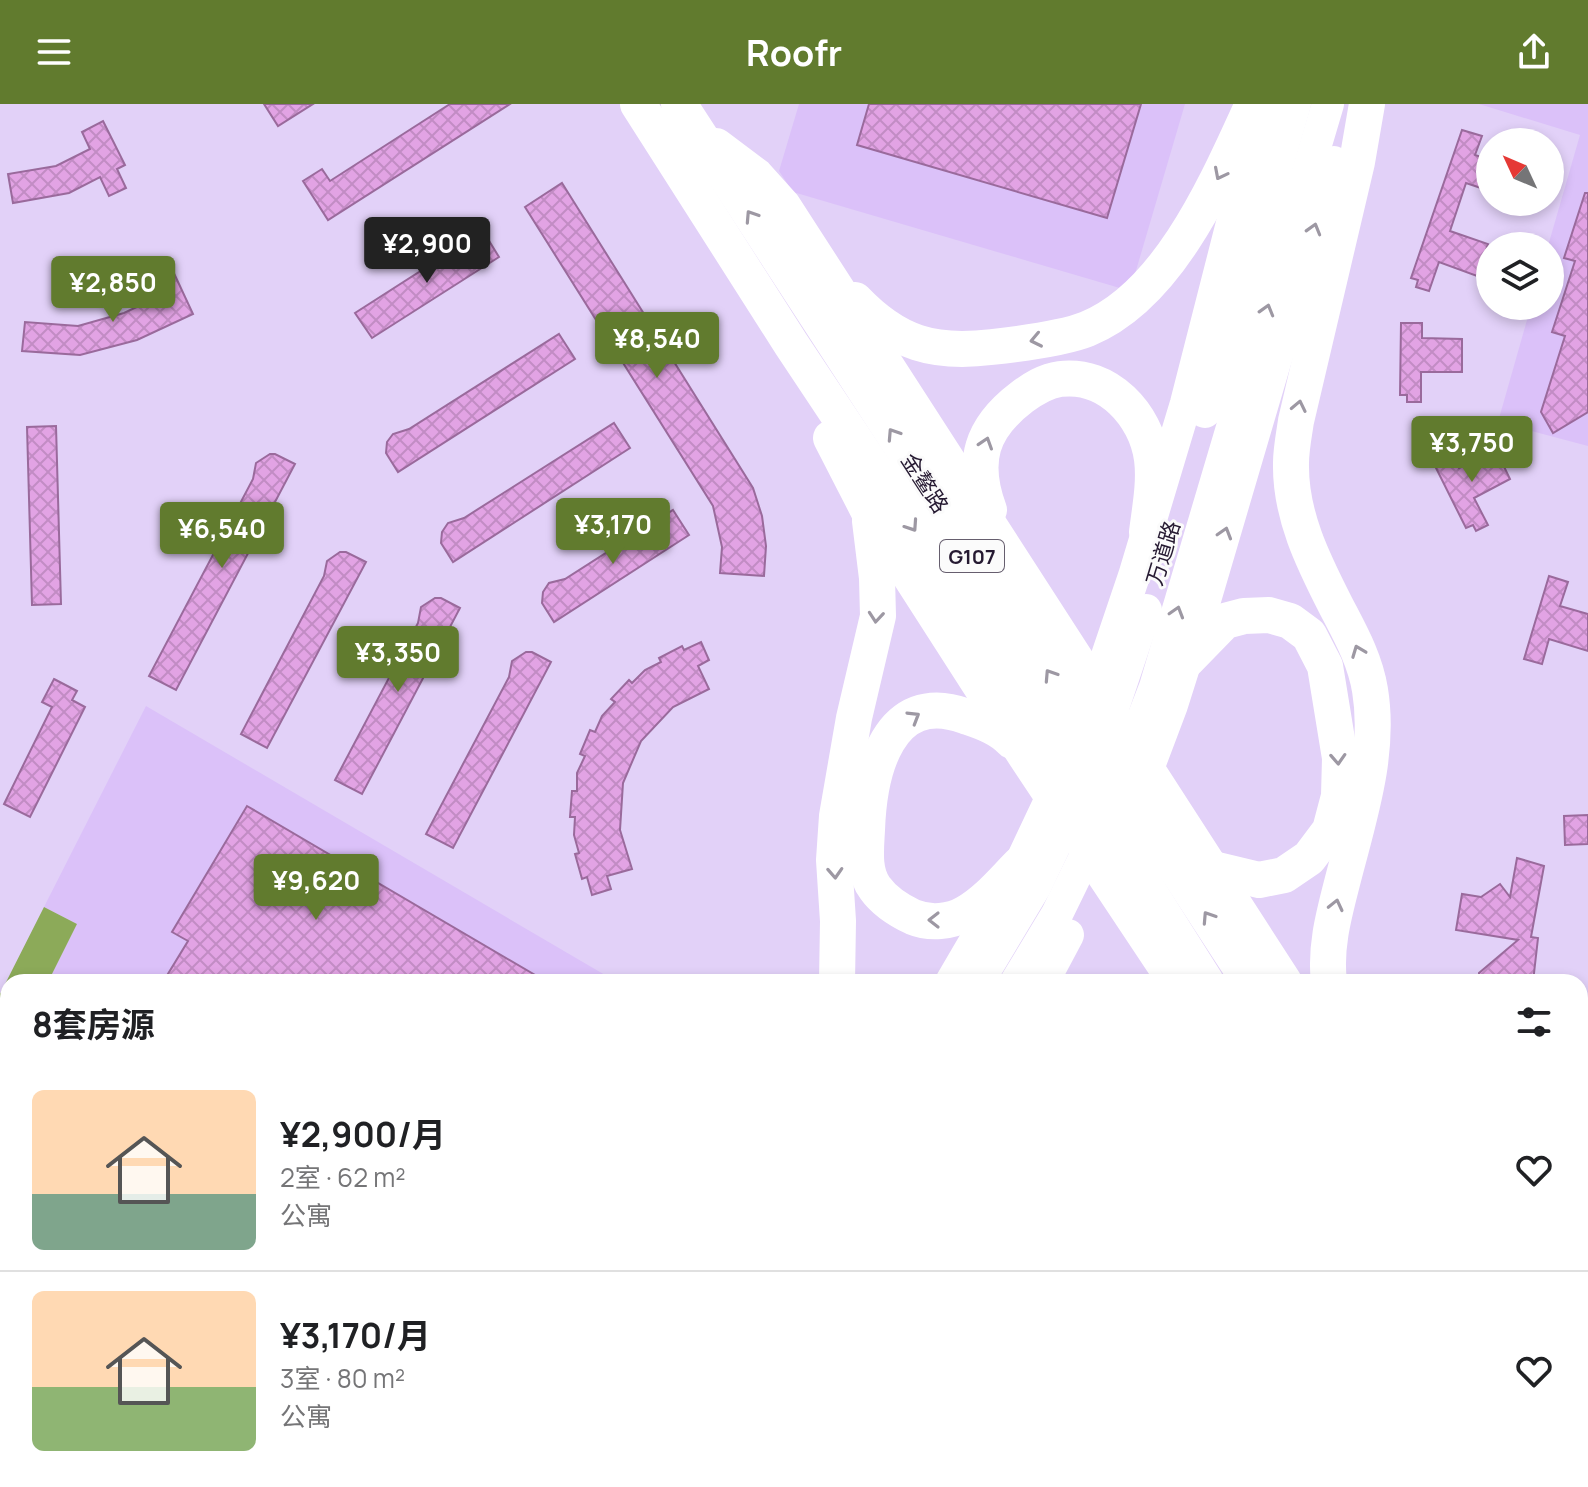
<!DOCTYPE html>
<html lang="zh">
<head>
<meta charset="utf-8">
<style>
	:root { --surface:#fff; --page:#f2f2f2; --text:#202124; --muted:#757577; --line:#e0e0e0; --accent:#617b2e }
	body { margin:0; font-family:Manrope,"Noto Sans SC",sans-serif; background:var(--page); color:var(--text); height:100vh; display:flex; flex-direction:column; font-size:30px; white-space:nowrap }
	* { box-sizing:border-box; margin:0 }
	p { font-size:26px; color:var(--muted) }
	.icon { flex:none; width:44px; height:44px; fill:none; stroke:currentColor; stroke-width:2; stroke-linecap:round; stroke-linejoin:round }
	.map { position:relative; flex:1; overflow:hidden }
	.drawer { position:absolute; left:0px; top:870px; width:1588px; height:514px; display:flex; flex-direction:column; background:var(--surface); border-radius:24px 24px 0 0; box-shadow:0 4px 12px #0003 }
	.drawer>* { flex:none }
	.needle { width:52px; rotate:314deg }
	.buttons { position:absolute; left:1476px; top:24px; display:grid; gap:16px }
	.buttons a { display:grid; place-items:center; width:88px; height:88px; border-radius:50%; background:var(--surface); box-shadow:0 4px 12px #0003; font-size:40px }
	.price { position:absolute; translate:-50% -68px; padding:0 18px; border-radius:8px; background:var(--accent); color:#fff; font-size:26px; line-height:52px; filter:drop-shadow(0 2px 4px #0008) }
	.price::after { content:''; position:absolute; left:50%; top:48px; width:24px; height:18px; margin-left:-12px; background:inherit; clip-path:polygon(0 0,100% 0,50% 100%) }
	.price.selected { background:#222; color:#fff }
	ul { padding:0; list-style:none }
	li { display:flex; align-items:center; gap:24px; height:200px; padding:0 32px }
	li+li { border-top:2px solid var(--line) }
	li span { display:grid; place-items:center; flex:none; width:224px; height:160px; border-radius:12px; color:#555 }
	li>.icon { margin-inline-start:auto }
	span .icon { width:96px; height:96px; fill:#fffc; stroke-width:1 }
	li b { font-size:34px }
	h2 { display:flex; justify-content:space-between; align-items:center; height:96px; padding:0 32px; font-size:34px }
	header { display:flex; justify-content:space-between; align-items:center; height:104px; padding:0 32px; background:var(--accent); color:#fff; font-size:36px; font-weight:700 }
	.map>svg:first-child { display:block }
	.built { fill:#dbc1f9 }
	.green { fill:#d994a2 }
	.water { fill:#8caa59 }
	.building { fill:url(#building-cross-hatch); stroke:#9a6a9c; stroke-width:2 }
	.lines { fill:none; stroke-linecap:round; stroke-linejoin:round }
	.path { stroke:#887999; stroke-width:3; stroke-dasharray:6 4; stroke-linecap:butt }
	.minor { stroke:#fff; stroke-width:24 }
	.major { stroke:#fff; stroke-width:32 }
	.highway { stroke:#fff; stroke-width:36 }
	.oneway { stroke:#9d98a3 }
	.labels { text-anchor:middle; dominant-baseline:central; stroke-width:6; stroke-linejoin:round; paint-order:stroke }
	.shield { fill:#fbfbfb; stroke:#665e6e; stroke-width:2 }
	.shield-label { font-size:20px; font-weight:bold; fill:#261a32 }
	.street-label { font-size:22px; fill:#261a32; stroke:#fbfbfb }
</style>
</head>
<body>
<header><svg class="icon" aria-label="menu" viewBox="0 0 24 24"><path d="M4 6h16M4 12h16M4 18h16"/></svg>Roofr<svg class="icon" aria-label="share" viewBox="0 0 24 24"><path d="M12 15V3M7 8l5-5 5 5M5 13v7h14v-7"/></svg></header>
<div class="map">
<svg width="1588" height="1383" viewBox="0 0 1588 1383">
	<defs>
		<pattern id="building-cross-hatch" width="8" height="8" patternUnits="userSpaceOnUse" patternTransform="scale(2)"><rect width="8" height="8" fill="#e2a3e4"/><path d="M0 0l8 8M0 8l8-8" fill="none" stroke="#c28cc4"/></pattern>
	</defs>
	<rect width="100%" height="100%" fill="#e2d1f8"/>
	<!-- built -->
	<g class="built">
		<polygon points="799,0 1185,0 1130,187 793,88 779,67"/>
		<polygon points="1479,0 1588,0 1588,342 1498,318 1531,202 1550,202 1548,142 1580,31"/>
		<polygon points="146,602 617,878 48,878 77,820 44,803"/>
		<polygon points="8,956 8,1376 636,1376 632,1383 0,1383 0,972"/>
	</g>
	<!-- green -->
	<polygon class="green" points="1588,1118 1588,1229 1580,1220 1580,1123"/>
	<!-- water -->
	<polygon class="water" points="44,803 77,820 48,878 8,878 8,956 0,972 0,890"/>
	<!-- building -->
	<g class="building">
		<polygon points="264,0 313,0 278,22"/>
		<polygon points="450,0 510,0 328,116 303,77 322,65 330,77"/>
		<polygon points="869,0 1141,0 1107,114 857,41"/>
		<polygon points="103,17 125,61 117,65 126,84 109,92 100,73 69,89 13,99 8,70 56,62 90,45 82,28"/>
		<polygon points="1462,26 1482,32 1475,51 1490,56 1490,87 1466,79 1450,127 1488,140 1477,172 1439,158 1429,187 1416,183 1418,176 1411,174"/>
		<polygon points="562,79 753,384 762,412 766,442 764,472 720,469 722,443 713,402 525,103"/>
		<polygon points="1585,89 1588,89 1588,308 1553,329 1541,308 1565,232 1552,228 1575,157 1564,154"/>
		<polygon points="483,127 499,153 372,234 355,209"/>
		<polygon points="172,165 193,210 137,236 80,251 22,247 25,218 78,222 124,209 158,193 150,175"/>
		<polygon points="1401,219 1422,219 1422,234 1462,235 1462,268 1421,268 1421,298 1407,298 1407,291 1400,291"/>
		<polygon points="559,230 575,255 398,368 386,349 387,338 393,330 409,325"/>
		<polygon points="614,319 630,344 453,458 441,439 442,428 448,419 464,414"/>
		<polygon points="56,322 61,500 32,501 27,323"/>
		<polygon points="1496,346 1510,375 1474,394 1488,421 1476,427 1473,421 1466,424 1434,360 1453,351 1459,364"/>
		<polygon points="270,350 275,350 295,360 176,586 149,572 253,375 256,359"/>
		<polygon points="673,406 689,431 554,518 542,499 543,488 549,479 565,475"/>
		<polygon points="340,448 346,448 366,458 267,644 241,630 324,472 327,457"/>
		<polygon points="1549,472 1568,478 1560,502 1588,510 1588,547 1549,535 1542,560 1524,555"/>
		<polygon points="435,494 441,494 460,504 362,690 335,676 418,519 421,503"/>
		<polygon points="701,538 709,556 698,562 709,585 673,603 641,637 623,679 620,726 632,765 607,772 611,785 592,791 587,773 582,775 575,750 579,749 574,731 575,713 570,713 572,687 577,687 577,669 585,652 580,650 590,626 595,628 602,612 615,598 611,595 629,576 632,579 645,566 661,558 659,554 682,542 684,546"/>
		<polygon points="526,548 532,548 551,558 453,744 426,730 509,573 512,557"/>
		<polygon points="54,575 77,587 72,596 85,603 30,713 4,700 52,603 42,598"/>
		<polygon points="247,702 547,878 163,878 188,837 172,828"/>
		<polygon points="1588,711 1588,740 1565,741 1564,712"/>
		<polygon points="1517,754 1544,762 1531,833 1538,834 1533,878 1479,878 1479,869 1518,836 1456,826 1462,790 1481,793 1500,780 1510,793"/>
	</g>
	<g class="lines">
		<!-- path -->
		<g class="path">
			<polyline points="1580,1160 1588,1165"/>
			<polyline points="1580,1209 1588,1218"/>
		</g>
		<!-- minor -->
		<g class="minor">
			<polyline points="1580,1086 1588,1080"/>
			<polyline points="1580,1106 1588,1101"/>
		</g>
		<!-- major -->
		<g class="major">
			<polyline points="1205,308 1295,0"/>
			<polyline points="1089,605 1134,472 1186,299 1233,115 1272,0"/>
			<polyline points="1105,628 1146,506"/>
			<polyline points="1125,661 1155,583 1328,0"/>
			<polyline points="1140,686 1172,601 1203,503 1334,58"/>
			<polyline points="951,878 1020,760 1061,673"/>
			<polyline points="978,878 1035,783 1076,697"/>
			<polyline points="1016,878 1057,810 1098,726"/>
			<polyline points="1043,878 1068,831"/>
			<polyline points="1574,1376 1583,1383"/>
			<polyline points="685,1383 689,1376"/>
			<polyline points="734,1383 739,1376"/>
		</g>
		<!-- highway -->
		<g class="highway">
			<polyline points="638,0 791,240 1035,607 1206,878"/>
			<polyline points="679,0 1250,878"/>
			<polyline points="716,42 756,72 783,102 1284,878"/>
			<path d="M855,196C897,240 934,250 992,243C1019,240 1062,235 1087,225C1170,191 1218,76 1253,0"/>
			<polyline points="831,334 869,408 1025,651 1176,878"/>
			<path d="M989,406C971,357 981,324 1022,293C1033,285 1045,277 1060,275C1108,269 1146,311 1152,355C1155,379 1150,404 1147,428"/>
			<polyline points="1187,556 1225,517 1244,512 1269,511 1290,517 1309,531 1325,562 1340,654 1339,692 1330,726 1309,754 1284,771 1259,776 1209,764"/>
			<path d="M1012,637C999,623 982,618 965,612C888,584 869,668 867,726C866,745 863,768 875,784C885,798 898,806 913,813C930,820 951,818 966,809C987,797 1003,777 1020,760"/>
			<polyline points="837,878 838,817 834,756 837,712 854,614 878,512 877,474 870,417"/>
			<path d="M1329,878C1325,845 1333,814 1341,783C1357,719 1381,652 1370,586C1365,555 1350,529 1336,502C1313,457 1290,411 1291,359C1291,345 1294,331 1296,317L1357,58L1367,0"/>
			<polyline points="1580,1263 1588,1276"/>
			<polyline points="1580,1311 1588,1317"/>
		</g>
	</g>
	<!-- one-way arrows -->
	<defs><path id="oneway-chevron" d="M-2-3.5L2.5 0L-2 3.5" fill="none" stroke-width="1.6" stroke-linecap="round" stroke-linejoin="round" transform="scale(2)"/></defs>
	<g class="oneway">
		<use href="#oneway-chevron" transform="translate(1220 70) rotate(117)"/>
		<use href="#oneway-chevron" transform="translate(751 112) rotate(-123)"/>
		<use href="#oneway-chevron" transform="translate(1314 125) rotate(-74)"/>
		<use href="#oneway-chevron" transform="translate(1267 206) rotate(-74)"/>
		<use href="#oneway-chevron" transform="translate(1036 236) rotate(168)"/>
		<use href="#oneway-chevron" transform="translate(1299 302) rotate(-78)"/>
		<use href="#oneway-chevron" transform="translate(893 330) rotate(-123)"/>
		<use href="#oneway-chevron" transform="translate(986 339) rotate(-72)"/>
		<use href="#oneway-chevron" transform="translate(912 422) rotate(56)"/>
		<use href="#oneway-chevron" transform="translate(1225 429) rotate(-73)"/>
		<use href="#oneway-chevron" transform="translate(1177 508) rotate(-73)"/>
		<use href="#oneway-chevron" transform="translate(876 513) rotate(95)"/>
		<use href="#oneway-chevron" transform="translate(1358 547) rotate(-111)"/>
		<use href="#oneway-chevron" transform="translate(1050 571) rotate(-123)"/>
		<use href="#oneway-chevron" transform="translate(914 613) rotate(-31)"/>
		<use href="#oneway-chevron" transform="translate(1338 655) rotate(87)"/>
		<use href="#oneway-chevron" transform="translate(835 769) rotate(87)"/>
		<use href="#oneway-chevron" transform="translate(1336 801) rotate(-77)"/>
		<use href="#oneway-chevron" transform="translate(1208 813) rotate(-123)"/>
		<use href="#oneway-chevron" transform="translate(934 816) rotate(-180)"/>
	</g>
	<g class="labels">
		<!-- shield labels -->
		<rect class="shield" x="940" y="436" width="64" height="32" rx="6"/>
		<g class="shield-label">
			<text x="972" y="452">G107</text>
		</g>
		<!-- street labels -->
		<g class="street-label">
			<text transform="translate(925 379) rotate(57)">金鳌路</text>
			<text transform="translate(1163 449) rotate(-73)">万道路</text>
		</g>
	</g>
</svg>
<div class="buttons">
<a><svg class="needle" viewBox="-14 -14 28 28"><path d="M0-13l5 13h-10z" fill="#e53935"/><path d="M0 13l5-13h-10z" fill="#757577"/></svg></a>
<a><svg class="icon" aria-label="layers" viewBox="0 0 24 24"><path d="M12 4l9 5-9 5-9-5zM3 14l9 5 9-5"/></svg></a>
</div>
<b class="price selected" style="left:427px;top:181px">¥2,900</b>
<b class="price" style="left:113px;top:220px">¥2,850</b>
<b class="price" style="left:657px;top:276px">¥8,540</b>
<b class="price" style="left:1472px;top:380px">¥3,750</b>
<b class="price" style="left:613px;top:462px">¥3,170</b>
<b class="price" style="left:222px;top:466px">¥6,540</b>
<b class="price" style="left:398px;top:590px">¥3,350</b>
<b class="price" style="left:316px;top:818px">¥9,620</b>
<section class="drawer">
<h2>8套房源<svg class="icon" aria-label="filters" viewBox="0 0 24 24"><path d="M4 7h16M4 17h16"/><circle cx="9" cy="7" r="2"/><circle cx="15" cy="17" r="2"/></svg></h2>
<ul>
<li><span style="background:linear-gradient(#ffd9b3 65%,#7fa58c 0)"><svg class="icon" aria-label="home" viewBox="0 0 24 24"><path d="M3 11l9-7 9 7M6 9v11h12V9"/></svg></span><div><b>¥2,900/月</b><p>2室 · 62 m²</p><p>公寓</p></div><svg class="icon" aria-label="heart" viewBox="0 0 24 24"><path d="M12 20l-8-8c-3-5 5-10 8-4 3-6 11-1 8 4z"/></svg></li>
<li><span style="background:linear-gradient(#ffd9b3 60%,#8fb573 0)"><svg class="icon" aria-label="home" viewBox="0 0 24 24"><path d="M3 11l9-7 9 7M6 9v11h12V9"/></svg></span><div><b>¥3,170/月</b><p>3室 · 80 m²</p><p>公寓</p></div><svg class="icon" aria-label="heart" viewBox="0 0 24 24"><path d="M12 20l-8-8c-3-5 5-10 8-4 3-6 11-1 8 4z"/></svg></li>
</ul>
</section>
</div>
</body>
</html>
